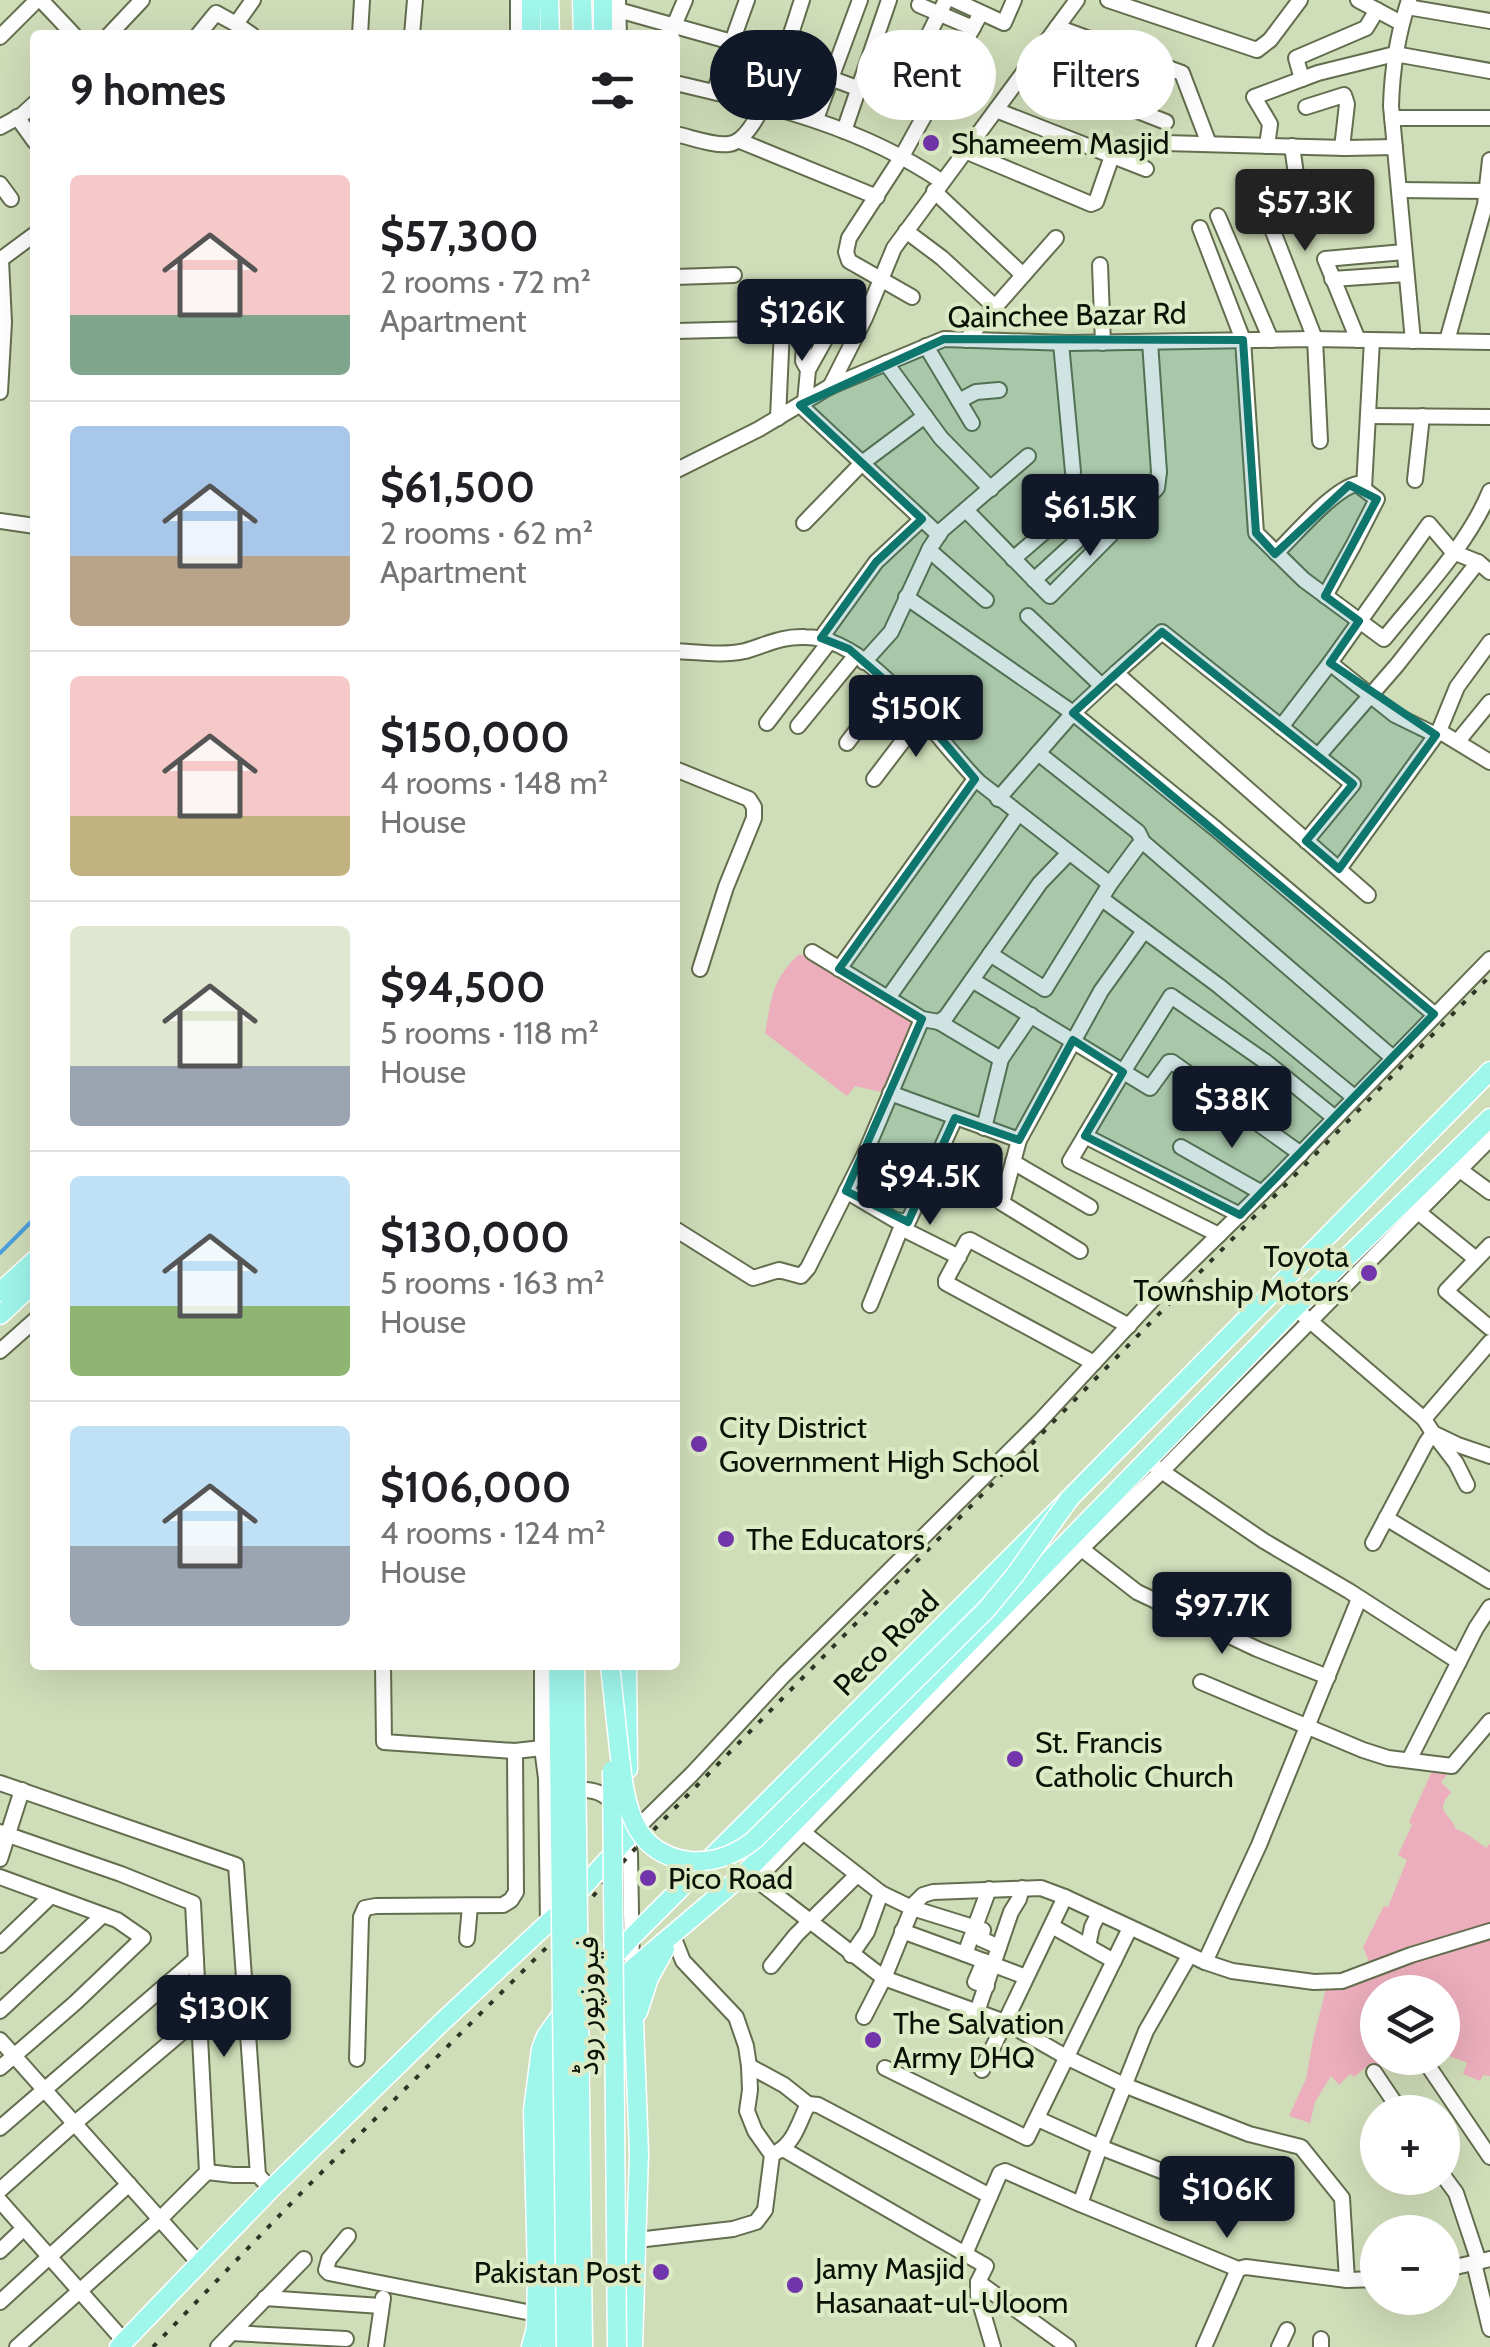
<!DOCTYPE html>
<html lang="en">
<head>
<meta charset="utf-8">
<style>
	:root { --surface:#fff; --page:#f2f2f2; --text:#202124; --muted:#757577; --line:#e0e0e0; --accent:#111827 }
	body { margin:0; font-family:Cabin,"Noto Sans Arabic",sans-serif; background:var(--page); color:var(--text); height:100vh; display:flex; flex-direction:column; font-size:38px; white-space:nowrap }
	* { box-sizing:border-box; margin:0 }
	p { font-size:32px; color:var(--muted) }
	.icon { flex:none; width:55px; height:55px; fill:none; stroke:currentColor; stroke-width:2; stroke-linecap:round; stroke-linejoin:round }
	.map { position:relative; flex:1; overflow:hidden }
	.side { position:absolute; left:30px; top:30px; width:650px; height:1640px; display:flex; flex-direction:column; background:var(--surface); border-radius:10px; box-shadow:0 10px 40px #0002 }
	.side>* { flex:none }
	.banner { position:absolute; left:710px; top:30px; width:630px; height:90px; display:flex; gap:20px }
	.fabs { position:absolute; left:1360px; top:1975px; display:grid; gap:20px }
	.fabs a { display:grid; place-items:center; width:100px; height:100px; border-radius:50%; background:var(--surface); box-shadow:0 10px 40px #0002; font-size:50px }
	.price { position:absolute; translate:-50% -85px; padding:0 22px; border-radius:10px; background:var(--accent); color:#fff; font-size:32px; line-height:65px; filter:drop-shadow(0 2px 5px #0008) }
	.price::after { content:''; position:absolute; left:50%; top:60px; width:30px; height:22px; margin-left:-15px; background:inherit; clip-path:polygon(0 0,100% 0,50% 100%) }
	.price.selected { background:#222; color:#fff }
	ul { padding:0; list-style:none }
	li { display:flex; align-items:center; gap:30px; height:250px; padding:0 40px }
	li+li { border-top:2px solid var(--line) }
	li span { display:grid; place-items:center; flex:none; width:280px; height:200px; border-radius:10px; color:#555 }
	li>.icon { margin-inline-start:auto }
	span .icon { width:120px; height:120px; fill:#fffc; stroke-width:1 }
	li b { font-size:42px }
	h2 { display:flex; justify-content:space-between; align-items:center; height:120px; padding:0 40px; font-size:42px }
	.tag { padding:0 35px; border-radius:45px; background:var(--surface); box-shadow:0 10px 40px #0002; font-size:35px; line-height:90px }
	.tag.selected { background:var(--accent); color:#fff }
	.map>svg:first-child { display:block }
	.green { fill:#ecadbc }
	.lines { fill:none; stroke-linecap:round; stroke-linejoin:round }
	.stream { stroke:#4fa0de; stroke-width:4 }
	.minor-casing { stroke:#636e4e; stroke-width:18 }
	.major-casing { stroke:#fff; stroke-width:21 }
	.minor { stroke:#fff; stroke-width:14 }
	.major { stroke:#9ff6eb; stroke-width:18 }
	.rail { stroke:#2f3525; stroke-width:4; stroke-dasharray:5 10; stroke-linecap:butt }
	.major-bridge-casing { stroke:#fff; stroke-width:21; stroke-linecap:butt }
	.major-bridge { stroke:#9ff6eb; stroke-width:18 }
	.marked { fill:#0f766e; fill-opacity:0.2; stroke:#0f766e; stroke-width:8; stroke-linejoin:round }
	.poi-dot { fill:#7235ab; stroke:#ddeac6; stroke-width:4 }
	.labels { text-anchor:middle; dominant-baseline:central; stroke-width:8; stroke-linejoin:round; paint-order:stroke }
	.poi-label { font-size:30px; fill:#0c1105; stroke:#ddeac6; text-anchor:start }
	.street-label { font-size:30px; fill:#0c1105; stroke:#ddeac6 }
</style>
</head>
<body>
<div class="map">
<svg width="1490" height="2347" viewBox="0 0 1490 2347">
	<rect width="100%" height="100%" fill="#d0ddb9"/>
	<!-- green -->
	<g class="green">
		<path d="M798,955H808L916,1020L881,1092L855,1086L847,1096L765,1033C772,997 771,982 798,955Z"/>
		<path d="M1433,1769L1449,1772L1441,1782L1451,1792C1434,1814 1448,1810 1456,1829L1467,1834L1486,1848L1490,1844V1926L1427,1942L1369,1962L1363,1947L1384,1906L1388,1907L1407,1860L1398,1855L1412,1825L1409,1822Z"/>
		<path d="M1490,1937V2076L1483,2075L1480,2081L1463,2074L1467,2063L1447,2055L1444,2060L1436,2058L1434,2064L1424,2063L1420,2058H1442V1992H1378V2058H1392L1377,2067L1371,2063L1354,2077L1350,2074L1339,2085L1331,2076L1315,2102L1310,2123L1289,2116L1306,2079L1313,2040L1326,1989C1363,1986 1393,1967 1427,1955C1448,1948 1469,1943 1490,1937Z"/>
	</g>
	<g class="lines">
		<!-- stream -->
		<polyline class="stream" points="0,1253 35,1218"/>
		<defs>
			<g id="minor">
				<polyline points="41,0 74,35"/>
				<polyline points="618,0 619,35"/>
				<polyline points="954,0 1004,23 1014,0"/>
				<polyline points="1108,0 1257,50 1270,40 1300,0"/>
				<polyline points="1358,0 1401,23"/>
				<path d="M1409,0C1397,36 1392,69 1391,106L1413,341"/>
				<polyline points="919,5 973,28"/>
				<polyline points="1407,7 1490,21"/>
				<polyline points="618,10 739,44 857,88"/>
				<polyline points="1057,27 1182,73 1209,144"/>
				<polyline points="109,35 142,0"/>
				<polyline points="198,35 216,13 236,24"/>
				<polyline points="252,35 236,24 253,0"/>
				<polyline points="360,35 362,0"/>
				<polyline points="412,35 415,0"/>
				<polyline points="518,35 518,0"/>
				<polyline points="670,35 685,0"/>
				<polyline points="0,37 37,0"/>
				<polyline points="920,52 946,0"/>
				<polyline points="1027,68 1166,122"/>
				<polyline points="1302,79 1296,58 1366,28 1377,10"/>
				<path d="M675,83C769,105 860,126 941,181"/>
				<polyline points="714,92 747,0"/>
				<polyline points="1306,107 1344,95 1347,104 1342,148"/>
				<polyline points="996,110 1146,169"/>
				<polyline points="17,117 35,142"/>
				<polyline points="1392,118 1490,118"/>
				<polyline points="816,119 860,0"/>
				<polyline points="0,127 22,115 35,103"/>
				<polyline points="844,131 889,0"/>
				<path d="M675,134C691,137 713,146 729,144C761,141 792,29 802,0"/>
				<polyline points="740,141 877,197"/>
				<polyline points="1165,143 1346,148 1395,147"/>
				<polyline points="1267,146 1270,124 1254,97 1318,73 1395,54 1490,71"/>
				<polyline points="1292,146 1297,181 1305,200"/>
				<polyline points="965,151 1091,204 1096,202 1112,156"/>
				<polyline points="0,184 11,199"/>
				<polyline points="1255,185 1315,339 1320,441"/>
				<polyline points="1399,190 1486,191"/>
				<polyline points="934,191 1023,275"/>
				<polyline points="1218,216 1271,340"/>
				<path d="M1200,228L1243,340L1256,533L1304,580L1384,639C1420,594 1468,545 1490,491"/>
				<polyline points="906,231 942,258 995,307"/>
				<polyline points="0,260 35,234"/>
				<polyline points="1100,265 1103,343"/>
				<polyline points="675,277 734,275"/>
				<polyline points="1332,279 1406,274"/>
				<polyline points="912,297 849,261 846,252 849,238 901,158 981,13"/>
				<polyline points="675,331 758,329"/>
				<polyline points="966,340 1056,238"/>
				<polyline points="1358,340 1325,259 1404,252"/>
				<polyline points="1447,341 1485,205 1490,160"/>
				<polyline points="1061,343 1073,472"/>
				<polyline points="926,346 972,423"/>
				<polyline points="886,363 941,438 991,489"/>
				<polyline points="830,387 865,318 894,248 1077,0"/>
				<polyline points="0,392 4,322 1,260"/>
				<polyline points="959,401 976,392 999,390"/>
				<polyline points="805,402 808,370 832,327 830,322 811,313 806,315 803,361 808,370"/>
				<polyline points="800,405 939,535"/>
				<polyline points="1368,416 1490,417"/>
				<polyline points="778,418 783,307"/>
				<polyline points="675,471 759,429 829,387 944,339 1068,343 1311,339 1490,342"/>
				<polyline points="1415,480 1422,416"/>
				<polyline points="1364,488 1372,340"/>
				<polyline points="966,510 1050,596 1157,488 1159,472 1150,342"/>
				<polyline points="0,521 35,526"/>
				<polyline points="804,523 862,463 925,416"/>
				<polyline points="929,550 986,600"/>
				<path d="M1276,553C1295,535 1333,489 1357,484L1377,499L1353,546L1325,596"/>
				<polyline points="1013,559 1100,484"/>
				<polyline points="1034,580 1116,505"/>
				<polyline points="906,597 1073,713 1216,829 1434,1014"/>
				<polyline points="1028,616 1102,686"/>
				<polyline points="821,638 876,562 922,519"/>
				<path d="M675,651C698,652 722,656 745,651C766,645 781,636 805,637C872,637 935,739 979,782L1110,884L1045,989L990,954"/>
				<polyline points="864,662 891,632 930,548 942,530 1028,456"/>
				<polyline points="1330,663 1429,524 1453,552 1478,562 1490,572"/>
				<polyline points="1116,673 1162,632 1353,784 1306,841"/>
				<polyline points="767,723 830,641"/>
				<polyline points="798,726 856,655"/>
				<polyline points="1281,727 1330,663 1395,715 1436,735"/>
				<polyline points="1439,731 1457,687 1490,642"/>
				<polyline points="1458,741 1490,702"/>
				<polyline points="847,743 891,685"/>
				<polyline points="1038,753 1138,832 1143,842 1392,1057"/>
				<polyline points="1318,756 1397,665 1478,562"/>
				<polyline points="675,769 749,799 754,807 754,818 726,887 700,969"/>
				<polyline points="874,779 922,716"/>
				<polyline points="998,799 1073,713 1116,673 1368,895"/>
				<polyline points="1339,869 1439,731 1490,762"/>
				<polyline points="1110,884 1138,846"/>
				<polyline points="1102,899 1219,986 1354,1097"/>
				<polyline points="812,952 922,1019 939,1022 946,1017 1040,883 1066,856 1067,852"/>
				<polyline points="839,969 975,779"/>
				<polyline points="972,980 1150,1088 1169,1062 1172,1062 1301,1154"/>
				<polyline points="888,998 1018,814"/>
				<polyline points="939,1022 1001,1059"/>
				<polyline points="890,1093 1019,1140"/>
				<polyline points="984,1128 1001,1059 1031,1015"/>
				<polyline points="1085,1136 1240,1215"/>
				<polyline points="1181,1147 1262,1193"/>
				<polyline points="1013,1162 1090,1207"/>
				<polyline points="1460,1170 1490,1192"/>
				<polyline points="846,1191 895,1220 908,1222 955,1118"/>
				<polyline points="1417,1211 1476,1259"/>
				<polyline points="901,1228 959,1257"/>
				<polyline points="675,1229 753,1278 779,1270 801,1276 808,1268 864,1156 922,1019"/>
				<polyline points="1219,1235 1070,1161 1123,1072 1171,996 1266,1062 1335,1118"/>
				<polyline points="1490,1245 1446,1291 1490,1328"/>
				<polyline points="1080,1251 1002,1203 1019,1140 1101,991 1144,931"/>
				<polyline points="870,1305 903,1223"/>
				<polyline points="1295,1308 1424,1419"/>
				<polyline points="1490,1342 1424,1419 1433,1433 1458,1445 1490,1456"/>
				<polyline points="0,1351 35,1320"/>
				<polyline points="1094,1363 946,1283 946,1280 967,1241 970,1240 1129,1326"/>
				<polyline points="1157,1468 1264,1541 1349,1591 1459,1662"/>
				<polyline points="1386,1518 1490,1581"/>
				<polyline points="1074,1543 1137,1592 1257,1649 1328,1677"/>
				<polyline points="1373,1543 1426,1443 1433,1433 1456,1463 1467,1485"/>
				<polyline points="383,1665 384,1742 515,1751"/>
				<path d="M542,1665V1748L546,1778C566,1799 597,1777 616,1808"/>
				<polyline points="1201,1682 1363,1750 1388,1758 1452,1766 1490,1721"/>
				<polyline points="1409,1760 1476,1628 1490,1607"/>
				<polyline points="546,1778 548,1923"/>
				<polyline points="0,1783 236,1865 258,2175 271,2189"/>
				<polyline points="0,1832 121,1874 193,1903 207,2172 160,2219 17,2347"/>
				<polyline points="627,1832 630,1854 632,1970"/>
				<polyline points="633,1832 692,1774 783,1676 1040,1421 1155,1297 1275,1180 1490,959"/>
				<polyline points="804,1833 881,1893 912,1908 983,1930 981,1939 999,1947 1011,1912 1019,1899 1022,1888"/>
				<polyline points="0,1859 22,1790"/>
				<polyline points="750,1875 884,1978 1005,2022 1068,2058 1124,2085 1249,2134 1301,2147 1342,2198 1347,2280"/>
				<polyline points="0,1877 117,1920 143,1938 75,2003 0,2068"/>
				<polyline points="756,1880 1081,1549 1162,1471 1490,1139"/>
				<polyline points="1057,1929 1114,1961"/>
				<polyline points="902,1931 965,1954 989,1889"/>
				<polyline points="467,1939 470,1906"/>
				<polyline points="0,1945 51,1896"/>
				<polyline points="1088,1946 1092,1927 1099,1913"/>
				<polyline points="965,1954 1026,1977"/>
				<polyline points="851,1955 867,1932 881,1893"/>
				<polyline points="984,1961 975,1982 987,1986"/>
				<polyline points="1205,1962 1259,1845 1359,1599"/>
				<polyline points="771,1966 796,1935 857,1875"/>
				<polyline points="0,2011 103,1915"/>
				<polyline points="977,2012 999,1947"/>
				<polyline points="864,2017 884,1978 914,1904 923,1895 933,1892 1041,1888 1065,1897 1205,1962 1232,1971 1314,1982 1342,1981 1411,1955 1490,1931"/>
				<polyline points="0,2040 199,2263"/>
				<polyline points="357,2059 361,1917 365,1908 376,1906 503,1905 511,1900 516,1892 515,1751 542,1748"/>
				<path d="M749,2066L784,2085L808,2104C799,2122 795,2142 777,2152"/>
				<polyline points="1429,2067 1490,2157"/>
				<polyline points="885,2068 1027,2138 1130,1928"/>
				<polyline points="982,2070 1065,1897"/>
				<polyline points="1374,2072 1401,2112"/>
				<polyline points="808,2104 818,2105 990,2196"/>
				<polyline points="1038,2119 1100,2147 1236,2200"/>
				<polyline points="0,2128 196,1959"/>
				<polyline points="783,2149 986,2266 978,2282 978,2296 993,2347"/>
				<polyline points="207,2172 233,2175 258,2175"/>
				<polyline points="1442,2174 1456,2193 1479,2262"/>
				<polyline points="0,2190 75,2123 200,2017"/>
				<polyline points="0,2201 124,2341"/>
				<polyline points="1080,2204 1100,2147 1146,2031 1189,1956"/>
				<polyline points="348,2236 329,2259 326,2270 329,2273 537,2314"/>
				<polyline points="637,2240 733,2229 756,2222 765,2210 772,2155 755,2131 747,2111 750,2090 749,2066 746,2046 736,2017 683,1961 673,1936"/>
				<polyline points="0,2251 24,2228"/>
				<polyline points="965,2254 1000,2173 1005,2171 1080,2204 1238,2269 1246,2267 1347,2280 1378,2279"/>
				<polyline points="1474,2263 1490,2329"/>
				<polyline points="1442,2270 1490,2259"/>
				<polyline points="978,2282 1068,2347"/>
				<polyline points="265,2298 381,2306"/>
				<polyline points="0,2302 129,2184"/>
				<polyline points="232,2333 346,2339"/>
				<polyline points="218,2347 304,2259"/>
				<polyline points="376,2347 383,2298"/>
				<polyline points="1204,2347 1238,2269"/>
				<polyline points="1279,2347 1287,2330"/>
				<polyline points="1321,2347 1321,2339"/>
			</g>
			<g id="major">
				<polyline points="549,0 550,35"/>
				<polyline points="582,0 583,35"/>
				<polyline points="531,35 531,0"/>
				<polyline points="603,35 603,0"/>
				<polyline points="0,1292 35,1260"/>
				<polyline points="0,1315 35,1282"/>
				<polyline points="627,1665 628,1769"/>
				<polyline points="632,1970 639,2153 633,2347"/>
				<polyline points="638,2012 649,1978 665,1949"/>
				<polyline points="119,2347 271,2189 441,2023 565,1907 629,1836 628,1805"/>
				<polyline points="531,2347 536,2328 537,2274 533,2110 541,2049 546,2036 561,2015 631,1938 1070,1498 1490,1071"/>
				<path d="M550,2347L548,2076C554,2052 561,2033 578,2015L746,1872L1295,1308L1490,1118"/>
			</g>
		</defs>
		<!-- minor casing -->
		<use href="#minor" class="minor-casing"/>
		<!-- major casing -->
		<use href="#major" class="major-casing"/>
		<!-- minor -->
		<use href="#minor" class="minor"/>
		<!-- major -->
		<use href="#major" class="major"/>
		<!-- rail -->
		<polyline class="rail" points="153,2347 303,2191 559,1935 630,1854 1490,976"/>
		<defs>
			<g id="major-bridge">
				<polyline points="558,1665 566,2347"/>
				<polyline points="575,1665 583,2347"/>
				<path d="M610,1665C613,1693 616,1721 619,1749C625,1798 628,1854 690,1861C715,1863 735,1855 754,1840L986,1610L1015,1575L1070,1498"/>
				<polyline points="612,1770 617,2347"/>
			</g>
		</defs>
		<!-- major-bridge casing -->
		<use href="#major-bridge" class="major-bridge-casing"/>
		<!-- major-bridge -->
		<use href="#major-bridge" class="major-bridge"/>
	</g>
	<!-- marked area -->
	<path class="marked" d="M944,339L1243,340L1256,533L1275,554L1349,485L1377,499L1325,596L1359,621L1330,663L1436,735L1339,869L1306,841L1353,784L1162,632L1073,713L1434,1014L1240,1215L1085,1136L1123,1072L1073,1040L1019,1140L955,1118L908,1222L846,1191L922,1019L839,969L975,779L911,703L849,649L821,638L876,562L922,519L800,405Z"/>
	<!-- markers -->
	<g class="poi-dot">
		<circle cx="931" cy="143" r="10"/>
		<circle cx="1369" cy="1273" r="10"/>
		<circle cx="699" cy="1444" r="10"/>
		<circle cx="726" cy="1539" r="10"/>
		<circle cx="1015" cy="1759" r="10"/>
		<circle cx="648" cy="1878" r="10"/>
		<circle cx="873" cy="2040" r="10"/>
		<circle cx="661" cy="2272" r="10"/>
		<circle cx="795" cy="2285" r="10"/>
	</g>
	<g class="labels">
		<!-- poi labels -->
		<g class="poi-label">
			<text x="951" y="143">Shameem Masjid</text>
			<text x="1349" y="1256" text-anchor="end">Toyota<tspan x="1349" dy="34">Township Motors</tspan></text>
			<text x="719" y="1427">City District<tspan x="719" dy="34">Government High School</tspan></text>
			<text x="746" y="1539">The Educators</text>
			<text x="1035" y="1742">St. Francis<tspan x="1035" dy="34">Catholic Church</tspan></text>
			<text x="668" y="1878">Pico Road</text>
			<text x="893" y="2023">The Salvation<tspan x="893" dy="34">Army DHQ</tspan></text>
			<text x="815" y="2268">Jamy Masjid<tspan x="815" dy="34">Hasanaat-ul-Uloom</tspan></text>
			<text x="641" y="2272" text-anchor="end">Pakistan Post</text>
		</g>
		<!-- street labels -->
		<g class="street-label">
			<text transform="translate(1067 315) rotate(-1)">Qainchee Bazar Rd</text>
			<text transform="translate(886 1643) rotate(-45)">Peco Road</text>
			<text transform="translate(587 2006) rotate(-90)">فیروزپور روڈ</text>
		</g>
	</g>
</svg>
<div class="fabs">
<a><svg class="icon" aria-label="layers" viewBox="0 0 24 24"><path d="M12 4l9 5-9 5-9-5zM3 14l9 5 9-5"/></svg></a>
<a>+</a>
<a>−</a>
</div>
<b class="price selected" style="left:1305px;top:254px">$57.3K</b>
<b class="price" style="left:802px;top:364px">$126K</b>
<b class="price" style="left:1090px;top:559px">$61.5K</b>
<b class="price" style="left:916px;top:760px">$150K</b>
<b class="price" style="left:1232px;top:1151px">$38K</b>
<b class="price" style="left:930px;top:1228px">$94.5K</b>
<b class="price" style="left:1222px;top:1657px">$97.7K</b>
<b class="price" style="left:224px;top:2060px">$130K</b>
<b class="price" style="left:1227px;top:2241px">$106K</b>
<div class="banner">
<a class="tag selected">Buy</a>
<a class="tag">Rent</a>
<a class="tag">Filters</a>
</div>
<section class="side">
<h2>9 homes<svg class="icon" aria-label="filters" viewBox="0 0 24 24"><path d="M4 7h16M4 17h16"/><circle cx="9" cy="7" r="2"/><circle cx="15" cy="17" r="2"/></svg></h2>
<ul>
<li><span style="background:linear-gradient(#f6c9c9 70%,#7fa58c 0)"><svg class="icon" aria-label="home" viewBox="0 0 24 24"><path d="M3 11l9-7 9 7M6 9v11h12V9"/></svg></span><div><b>$57,300</b><p>2 rooms · 72 m²</p><p>Apartment</p></div></li>
<li><span style="background:linear-gradient(#a9c7e8 65%,#b9a48a 0)"><svg class="icon" aria-label="home" viewBox="0 0 24 24"><path d="M3 11l9-7 9 7M6 9v11h12V9"/></svg></span><div><b>$61,500</b><p>2 rooms · 62 m²</p><p>Apartment</p></div></li>
<li><span style="background:linear-gradient(#f6c9c9 70%,#c2b280 0)"><svg class="icon" aria-label="home" viewBox="0 0 24 24"><path d="M3 11l9-7 9 7M6 9v11h12V9"/></svg></span><div><b>$150,000</b><p>4 rooms · 148 m²</p><p>House</p></div></li>
<li><span style="background:linear-gradient(#dfe7d0 70%,#9aa5b1 0)"><svg class="icon" aria-label="home" viewBox="0 0 24 24"><path d="M3 11l9-7 9 7M6 9v11h12V9"/></svg></span><div><b>$94,500</b><p>5 rooms · 118 m²</p><p>House</p></div></li>
<li><span style="background:linear-gradient(#bfe0f5 65%,#8fb573 0)"><svg class="icon" aria-label="home" viewBox="0 0 24 24"><path d="M3 11l9-7 9 7M6 9v11h12V9"/></svg></span><div><b>$130,000</b><p>5 rooms · 163 m²</p><p>House</p></div></li>
<li><span style="background:linear-gradient(#bfe0f5 60%,#9aa5b1 0)"><svg class="icon" aria-label="home" viewBox="0 0 24 24"><path d="M3 11l9-7 9 7M6 9v11h12V9"/></svg></span><div><b>$106,000</b><p>4 rooms · 124 m²</p><p>House</p></div></li>
</ul>
</section>
</div>
</body>
</html>
